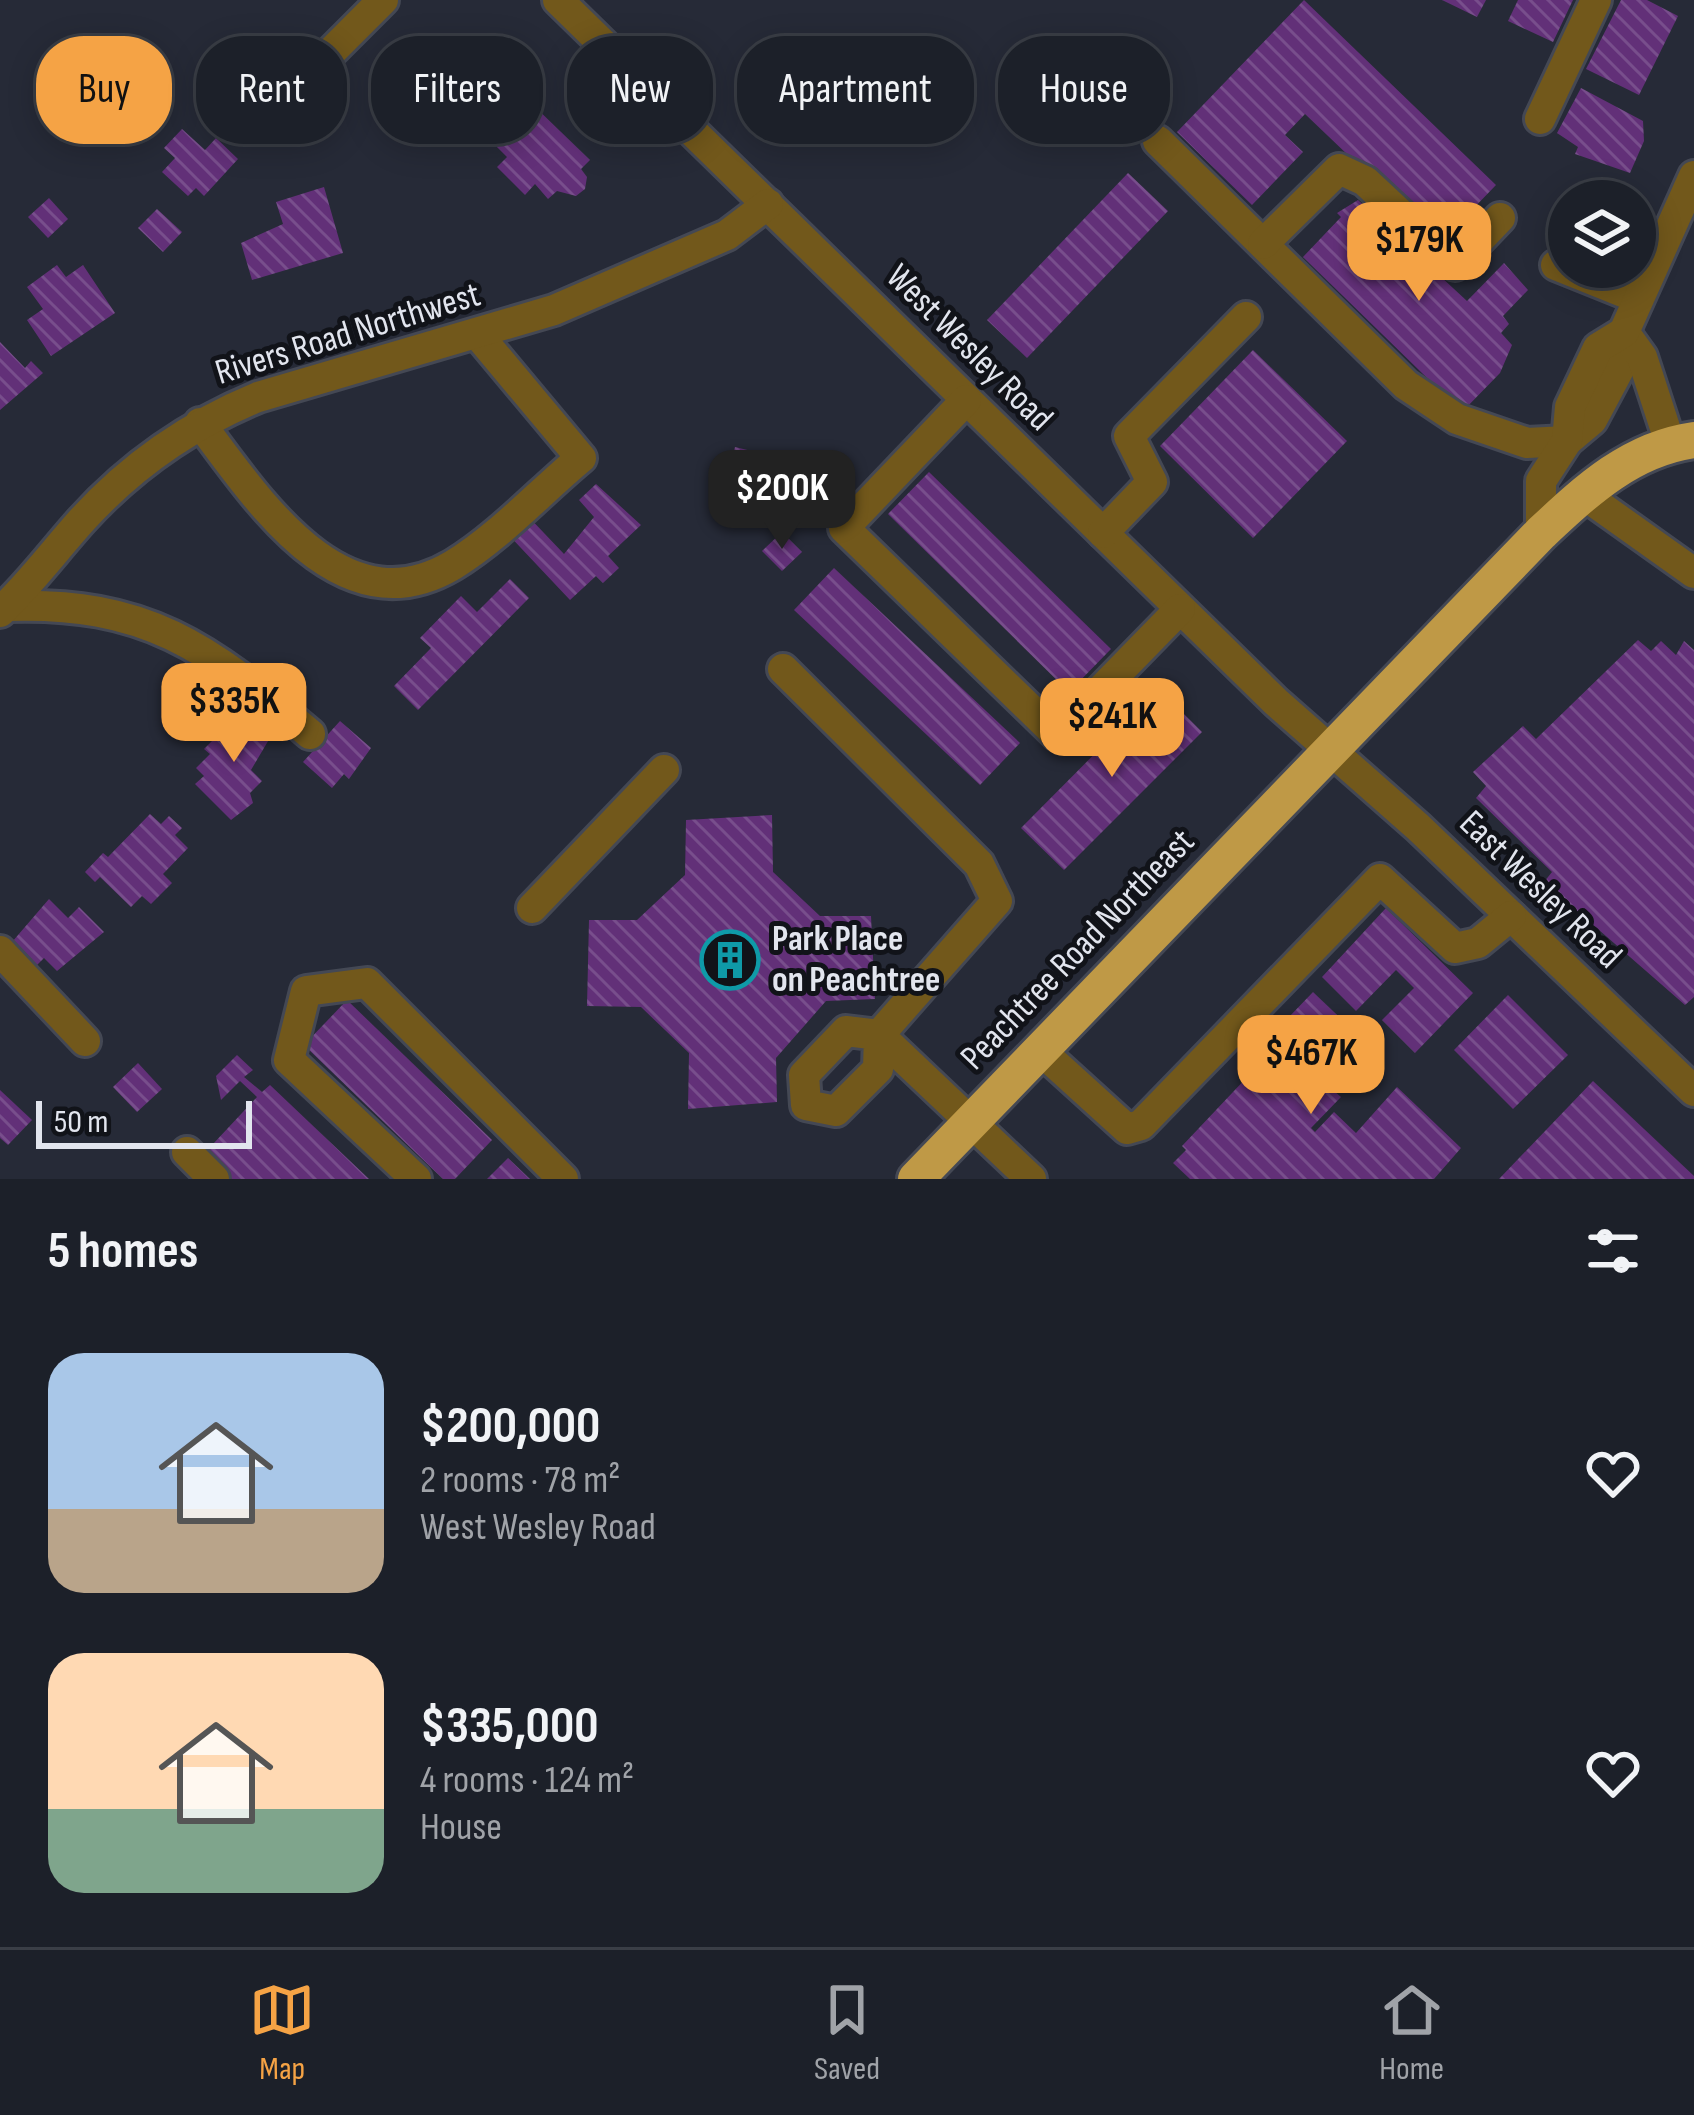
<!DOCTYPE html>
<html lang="en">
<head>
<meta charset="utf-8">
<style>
	:root { --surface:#1c2029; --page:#292d35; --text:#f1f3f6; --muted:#a0a3a8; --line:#3a3e46; --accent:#f5a345 }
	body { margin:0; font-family:"Sofia Sans Condensed",sans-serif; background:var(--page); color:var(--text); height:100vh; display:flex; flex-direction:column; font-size:45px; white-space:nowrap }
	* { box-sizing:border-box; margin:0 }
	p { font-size:39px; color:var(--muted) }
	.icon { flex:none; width:66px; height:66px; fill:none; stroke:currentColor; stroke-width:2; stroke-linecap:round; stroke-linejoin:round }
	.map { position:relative; height:1179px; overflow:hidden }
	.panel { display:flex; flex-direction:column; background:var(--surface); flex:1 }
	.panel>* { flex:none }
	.banner { position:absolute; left:36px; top:36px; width:1623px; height:108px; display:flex; gap:24px }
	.controls { position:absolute; left:1548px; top:180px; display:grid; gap:24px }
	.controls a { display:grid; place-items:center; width:108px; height:108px; border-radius:50%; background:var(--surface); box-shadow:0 6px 30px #0003,0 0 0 3px var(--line); font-size:60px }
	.scale { position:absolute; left:36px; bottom:30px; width:216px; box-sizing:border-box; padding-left:12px; border:6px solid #e2e5ee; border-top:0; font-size:33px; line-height:42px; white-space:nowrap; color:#e2e5ee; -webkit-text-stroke:9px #111319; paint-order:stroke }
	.price { position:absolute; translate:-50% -102px; padding:0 27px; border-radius:24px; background:var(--accent); color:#111; font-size:39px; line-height:78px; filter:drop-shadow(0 3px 6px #0008) }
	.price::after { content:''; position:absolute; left:50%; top:72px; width:36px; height:27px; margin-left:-18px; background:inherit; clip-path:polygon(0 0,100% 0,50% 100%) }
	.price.selected { background:#222; color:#fff }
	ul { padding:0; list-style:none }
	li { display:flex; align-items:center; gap:36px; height:300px; padding:0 48px }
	li span { display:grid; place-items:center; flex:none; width:336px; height:240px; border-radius:36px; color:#555 }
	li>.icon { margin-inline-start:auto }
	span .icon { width:144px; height:144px; fill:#fffc; stroke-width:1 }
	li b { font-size:51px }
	h2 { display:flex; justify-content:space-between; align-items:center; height:144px; padding:0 48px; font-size:51px }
	.tag { padding:0 42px; border-radius:48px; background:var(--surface); box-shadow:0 6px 30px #0003,0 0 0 3px var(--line); font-size:42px; line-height:108px }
	.tag.selected { background:var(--accent); color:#111 }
	.tab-bar { display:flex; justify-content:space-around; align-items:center; height:168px; border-top:3px solid var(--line); background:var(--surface); font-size:33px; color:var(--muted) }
	.tab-bar a { display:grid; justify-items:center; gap:6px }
	.tab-bar .selected { color:var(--accent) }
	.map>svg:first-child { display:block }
	.building { fill:url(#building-back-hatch) }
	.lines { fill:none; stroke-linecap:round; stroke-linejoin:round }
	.minor-casing { stroke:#444854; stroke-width:36 }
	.highway-casing { stroke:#444854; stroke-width:42 }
	.minor { stroke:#72581b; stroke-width:30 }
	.highway { stroke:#bf9946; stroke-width:36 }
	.labels { text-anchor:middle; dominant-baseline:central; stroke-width:10; stroke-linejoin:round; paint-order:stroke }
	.street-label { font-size:36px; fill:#e2e5ee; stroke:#111319 }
	.poi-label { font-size:36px; font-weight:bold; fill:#e2e5ee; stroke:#111319; text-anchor:start }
</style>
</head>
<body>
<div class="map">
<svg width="1694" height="1179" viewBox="0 0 1694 1179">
	<defs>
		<pattern id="building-back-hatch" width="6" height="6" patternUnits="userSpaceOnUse" patternTransform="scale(3)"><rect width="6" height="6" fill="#623078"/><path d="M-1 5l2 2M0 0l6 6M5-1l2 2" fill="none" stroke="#784e8c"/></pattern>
	</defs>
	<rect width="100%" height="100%" fill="#262a37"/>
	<!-- building -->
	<g class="building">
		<polygon points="1304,0 1496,185 1440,243 1305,114 1285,135 1303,152 1252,205 1177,132"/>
		<polygon points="1442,0 1486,0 1477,17"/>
		<polygon points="1518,0 1573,0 1553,42 1508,21"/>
		<polygon points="1621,0 1647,0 1678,16 1639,95 1586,69"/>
		<polygon points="1581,88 1643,121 1644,141 1630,173 1575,154 1578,147 1557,133"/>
		<polygon points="530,102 590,160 581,169 587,177 585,189 576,196 557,191 548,199 535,184 525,195 497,167 507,157 492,142 494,114 511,105 520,112"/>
		<polygon points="182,129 205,150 216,138 238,159 204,196 196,188 188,196 162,172 175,158 164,148"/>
		<polygon points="1128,173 1168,211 1027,358 987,320"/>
		<polygon points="324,187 343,253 252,280 241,243 283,224 276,202"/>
		<polygon points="49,198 68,219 48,238 28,217"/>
		<polygon points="1358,200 1467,301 1504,263 1528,290 1503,316 1509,324 1501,333 1512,345 1500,373 1462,412 1303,257 1341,217 1337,213"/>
		<polygon points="157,209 182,232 163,252 138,228"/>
		<polygon points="57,265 66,277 83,265 115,313 51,356 27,320 43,309 27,287"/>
		<polygon points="0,342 25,368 31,361 43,373 0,410"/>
		<polygon points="1253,350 1347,441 1253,538 1160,446"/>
		<polygon points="735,447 797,462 786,508 759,501 754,521 719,512"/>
		<polygon points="929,472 1111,649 1069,692 888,514"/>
		<polygon points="596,484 641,525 608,556 619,568 603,583 596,576 570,600 504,530 524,512 564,554 594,517 579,500"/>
		<polygon points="782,532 802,552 782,571 762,551"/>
		<polygon points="834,568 1020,743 980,785 794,610"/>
		<polygon points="510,579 529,598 418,710 394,686 431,648 420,638 461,596 477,612"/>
		<polygon points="1638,640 1651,651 1661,641 1676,655 1684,641 1694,650 1694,997 1685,1005 1544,882 1552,872 1476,798 1486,786 1473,772 1523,726 1536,739"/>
		<polygon points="1159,689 1202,732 1064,870 1021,828"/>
		<polygon points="254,710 274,731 251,770 262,781 250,793 253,803 231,820 195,784 204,776 196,768 210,754 204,749 225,728 231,733"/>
		<polygon points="340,721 371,748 349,779 344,774 332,788 303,762"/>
		<polygon points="150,814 161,824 169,816 182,828 175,835 188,848 163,874 172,883 151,904 142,896 131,907 100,877 95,882 85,872 103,853 108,857"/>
		<polygon points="772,815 773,872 820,916 871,916 875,999 826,1001 776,1058 777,1102 688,1109 689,1053 641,1007 587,1006 589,920 637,920 685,875 686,820"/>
		<polygon points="49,899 68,918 79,907 104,932 57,971 44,958 30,972 6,949"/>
		<polygon points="1386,908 1473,993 1415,1053 1382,1020 1414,988 1396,970 1356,1011 1322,977"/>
		<polygon points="1313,992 1358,1035 1347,1047 1354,1054 1326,1084 1341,1097 1311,1128 1315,1132 1334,1112 1356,1133 1397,1087 1461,1148 1434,1179 1190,1179 1173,1163 1186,1150 1182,1146 1250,1074 1242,1066"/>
		<polygon points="1508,995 1568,1055 1513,1109 1454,1050"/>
		<polygon points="347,1000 492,1140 455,1179 443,1179 304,1045"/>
		<polygon points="237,1055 253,1070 244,1077 262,1092 270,1085 369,1179 230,1179 199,1159 257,1097 240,1081 221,1100 216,1076"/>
		<polygon points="138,1063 162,1089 137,1112 113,1087"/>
		<polygon points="1593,1081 1694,1176 1694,1179 1499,1179"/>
		<polygon points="0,1090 32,1120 8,1145 0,1138"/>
		<polygon points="508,1158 530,1179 487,1179"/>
	</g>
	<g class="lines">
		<defs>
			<g id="minor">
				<polyline points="558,0 1276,702 1418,827 1694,1091"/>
				<polyline points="1540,119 1596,0"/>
				<polyline points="268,126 303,80 383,0"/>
				<polyline points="1158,141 1406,385 1457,419 1527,443 1567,441 1592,420 1623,362 1624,332"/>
				<polyline points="1263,244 1339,169 1365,181 1455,265 1500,218"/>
				<polyline points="1556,265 1638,298"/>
				<polyline points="1624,332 1642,357 1670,443"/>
				<polyline points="966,400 844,528 1057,735 1180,609"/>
				<path d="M200,423C258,500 342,631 453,565C499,537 540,492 581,458L479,336"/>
				<polyline points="1583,494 1694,573"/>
				<polyline points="1103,533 1152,482 1129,436 1246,317"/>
				<polyline points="1541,533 1541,481 1567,441 1570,407 1598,348 1624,332 1694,176"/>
				<path d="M6,606C146,601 208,647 310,734"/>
				<path d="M0,612C30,584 55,550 82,520C132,465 190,425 258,397L554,310L727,235L768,204"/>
				<polyline points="783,669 979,864 997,901 879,1035 878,1069 836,1111 806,1105 804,1075 846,1031 879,1035 1031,1179"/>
				<polyline points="532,908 664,770"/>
				<polyline points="0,951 85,1041"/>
				<polyline points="1040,1050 1127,1129 1141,1125 1380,879 1455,948 1478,943 1511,916"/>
				<polyline points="187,1152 214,1179"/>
				<polyline points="416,1179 289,1060 306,991 367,983 563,1179"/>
			</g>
			<path id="highway" d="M916,1179L1541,533C1586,491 1630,449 1694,440"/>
		</defs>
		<!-- minor casing -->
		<use href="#minor" class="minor-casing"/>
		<!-- highway casing -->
		<use href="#highway" class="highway-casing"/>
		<!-- minor -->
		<use href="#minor" class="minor"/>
		<!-- highway -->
		<use href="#highway" class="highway"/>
	</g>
	<!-- icons -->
	<defs>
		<symbol id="building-ring" viewBox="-11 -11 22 22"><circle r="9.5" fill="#111319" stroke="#0f9aa8" stroke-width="1.5"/><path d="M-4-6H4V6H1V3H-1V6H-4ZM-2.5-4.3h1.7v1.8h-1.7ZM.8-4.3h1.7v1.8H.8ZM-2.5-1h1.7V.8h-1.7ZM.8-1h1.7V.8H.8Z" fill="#0f9aa8"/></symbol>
	</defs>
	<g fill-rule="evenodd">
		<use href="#building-ring" x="697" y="927" width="66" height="66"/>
	</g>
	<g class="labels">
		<!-- street labels -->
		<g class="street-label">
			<text transform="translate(348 334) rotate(-17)">Rivers Road Northwest</text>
			<text transform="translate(969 348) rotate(45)">West Wesley Road</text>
			<text transform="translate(1540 890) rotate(44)">East Wesley Road</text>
			<text transform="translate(1078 950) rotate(-46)">Peachtree Road Northeast</text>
		</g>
		<!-- poi labels -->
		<g class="poi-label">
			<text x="772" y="939">Park Place<tspan x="772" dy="41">on Peachtree</tspan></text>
		</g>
	</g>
</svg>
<div class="controls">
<a><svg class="icon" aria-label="layers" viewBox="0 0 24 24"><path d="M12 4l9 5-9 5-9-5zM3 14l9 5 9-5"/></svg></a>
</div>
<div class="scale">50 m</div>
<b class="price" style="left:1419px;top:304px">$179K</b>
<b class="price selected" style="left:782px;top:552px">$200K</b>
<b class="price" style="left:234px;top:765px">$335K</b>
<b class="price" style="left:1112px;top:780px">$241K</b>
<b class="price" style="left:1311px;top:1117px">$467K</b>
<div class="banner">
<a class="tag selected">Buy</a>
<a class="tag">Rent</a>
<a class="tag">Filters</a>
<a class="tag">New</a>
<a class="tag">Apartment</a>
<a class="tag">House</a>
</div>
</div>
<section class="panel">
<h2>5 homes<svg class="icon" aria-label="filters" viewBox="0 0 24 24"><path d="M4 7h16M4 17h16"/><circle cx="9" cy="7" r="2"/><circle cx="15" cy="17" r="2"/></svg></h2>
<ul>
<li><span style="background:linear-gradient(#a9c7e8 65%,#b9a48a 0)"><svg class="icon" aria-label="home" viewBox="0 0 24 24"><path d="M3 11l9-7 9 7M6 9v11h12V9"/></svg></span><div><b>$200,000</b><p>2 rooms · 78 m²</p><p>West Wesley Road</p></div><svg class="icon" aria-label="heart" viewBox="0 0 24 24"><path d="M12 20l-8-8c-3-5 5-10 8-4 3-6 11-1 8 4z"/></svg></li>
<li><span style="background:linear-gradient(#ffd9b3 65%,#7fa58c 0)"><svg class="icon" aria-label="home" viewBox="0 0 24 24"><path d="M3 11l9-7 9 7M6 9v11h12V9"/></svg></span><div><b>$335,000</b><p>4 rooms · 124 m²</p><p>House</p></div><svg class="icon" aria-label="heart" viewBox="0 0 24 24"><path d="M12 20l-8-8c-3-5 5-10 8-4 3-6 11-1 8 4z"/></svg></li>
</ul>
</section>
<nav class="tab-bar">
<a class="selected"><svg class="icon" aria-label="map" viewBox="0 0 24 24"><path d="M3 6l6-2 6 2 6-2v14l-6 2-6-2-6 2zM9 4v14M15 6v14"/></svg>Map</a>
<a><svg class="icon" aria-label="saved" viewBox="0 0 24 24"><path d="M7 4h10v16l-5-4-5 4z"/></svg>Saved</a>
<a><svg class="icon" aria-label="home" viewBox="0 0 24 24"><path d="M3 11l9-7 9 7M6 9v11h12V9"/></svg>Home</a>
</nav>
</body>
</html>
